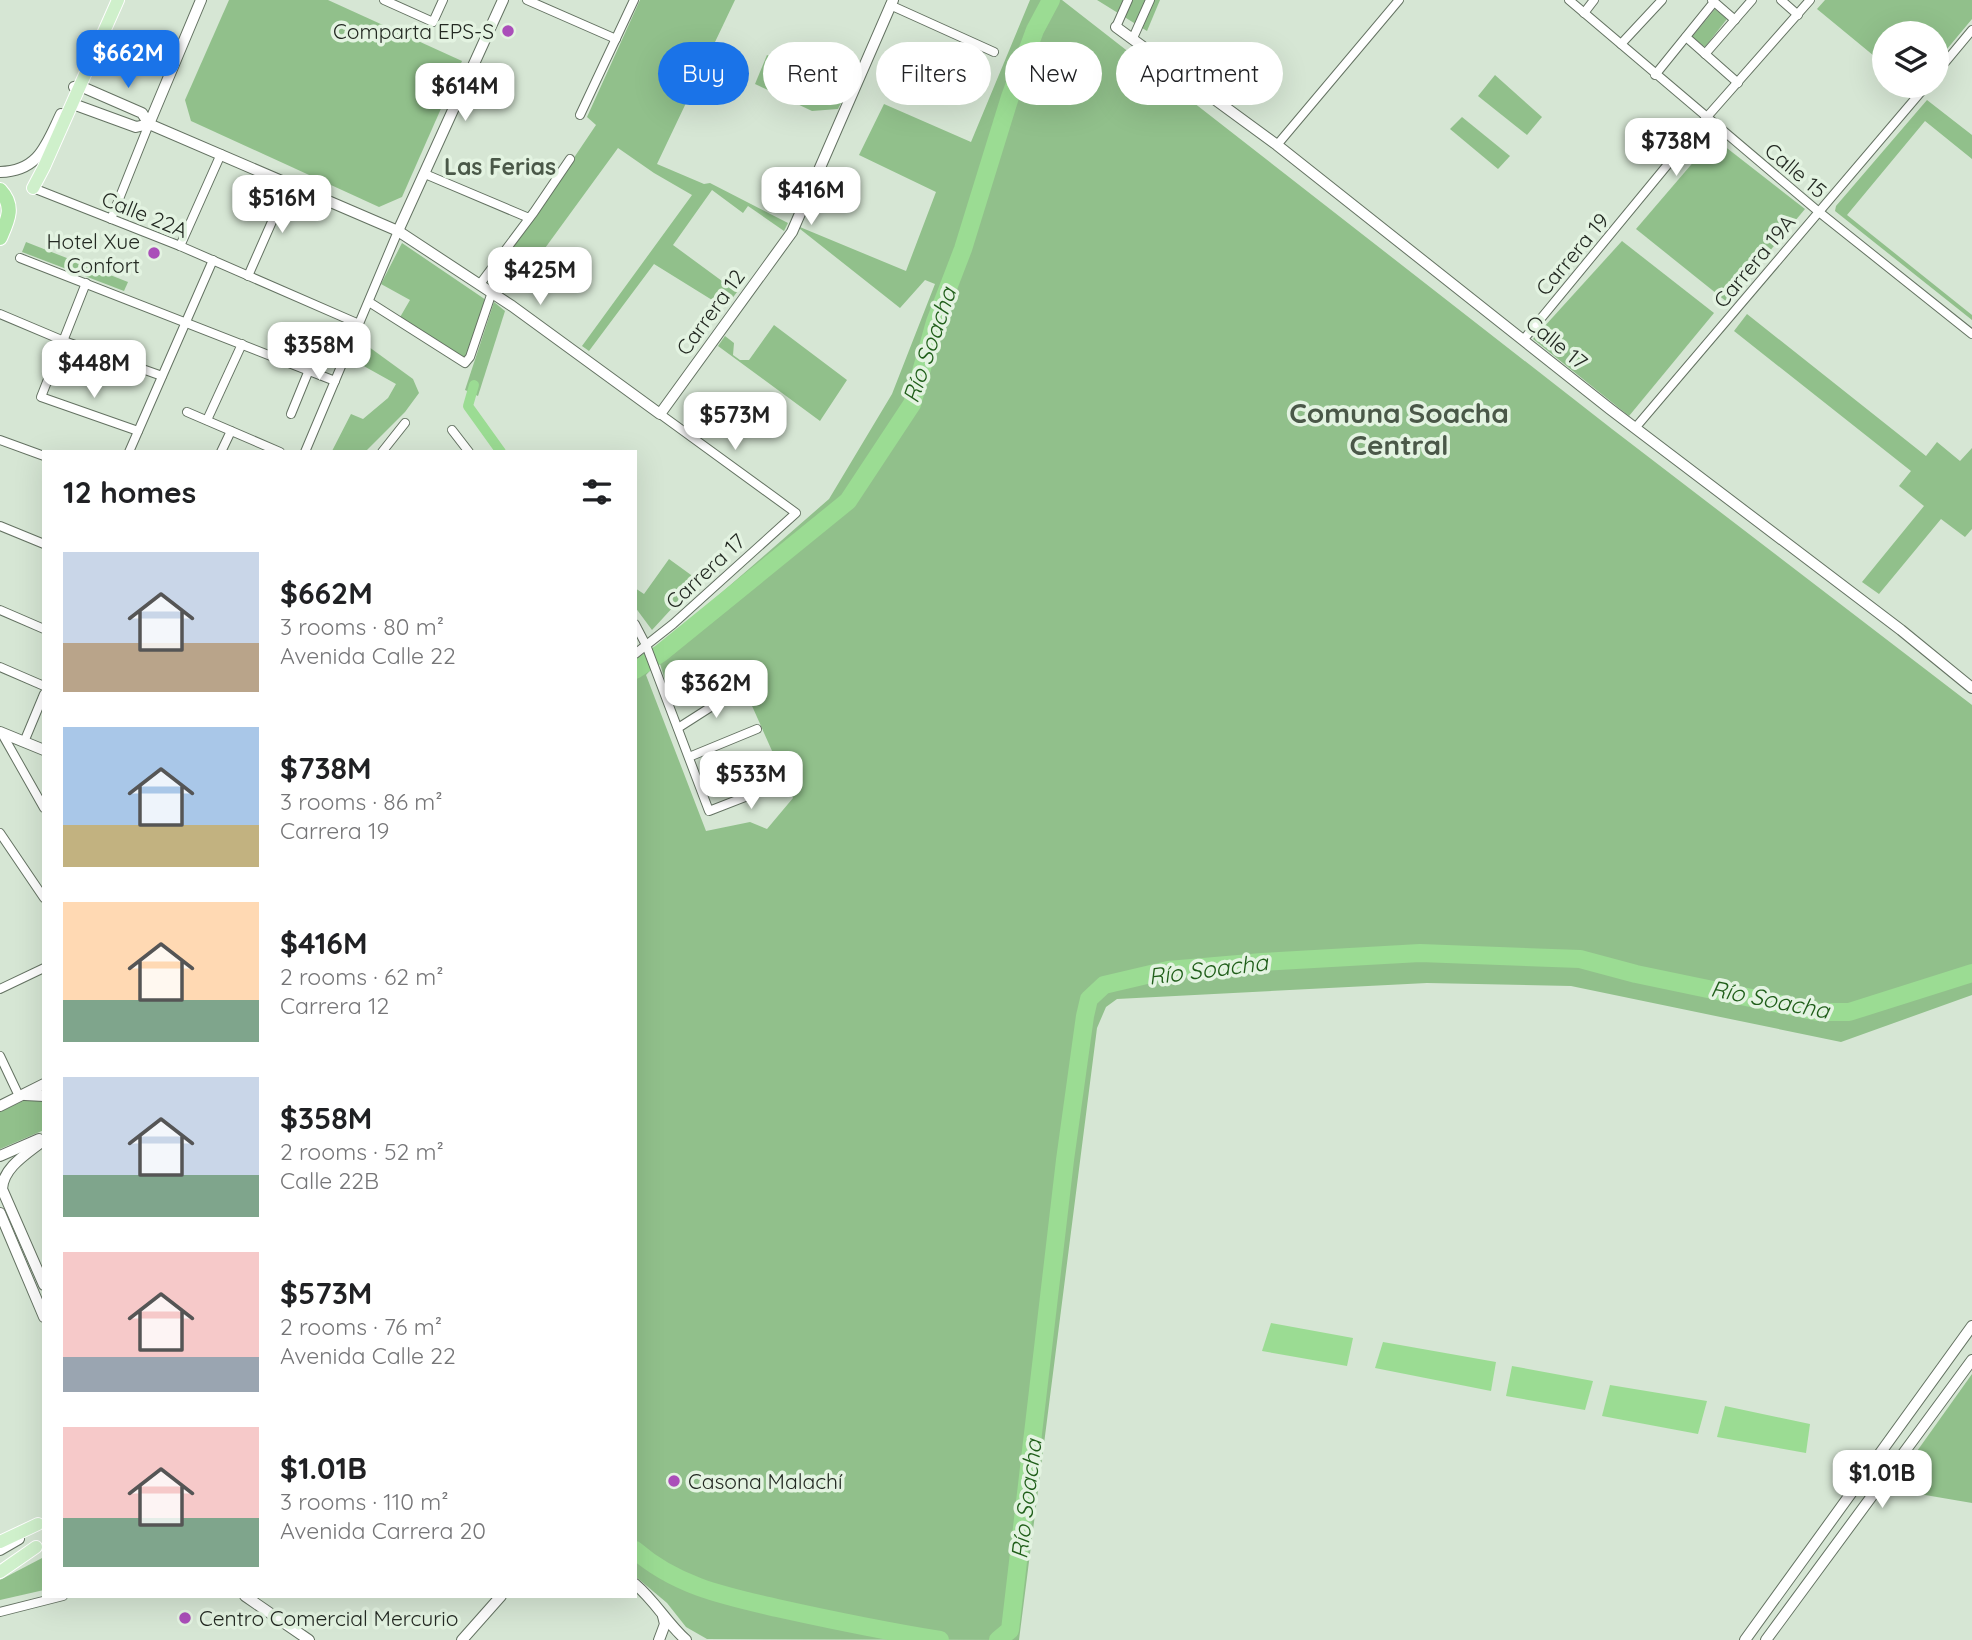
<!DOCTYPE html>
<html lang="en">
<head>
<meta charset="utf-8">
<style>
	:root { --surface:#fff; --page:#f2f2f2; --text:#202124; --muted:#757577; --accent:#1a73e8 }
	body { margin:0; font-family:Quicksand,sans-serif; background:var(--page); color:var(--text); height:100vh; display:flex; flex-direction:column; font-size:26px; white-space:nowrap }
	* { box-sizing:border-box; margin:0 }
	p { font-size:23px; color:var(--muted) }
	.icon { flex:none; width:38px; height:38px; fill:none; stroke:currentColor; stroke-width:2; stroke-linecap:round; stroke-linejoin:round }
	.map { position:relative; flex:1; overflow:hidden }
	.details { position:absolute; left:42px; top:450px; width:595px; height:1148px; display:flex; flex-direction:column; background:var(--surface); border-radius:0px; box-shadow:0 7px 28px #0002 }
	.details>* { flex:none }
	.hud { position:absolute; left:658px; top:42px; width:665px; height:63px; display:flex; gap:14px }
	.fabs { position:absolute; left:1872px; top:21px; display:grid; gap:14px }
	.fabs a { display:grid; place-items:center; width:77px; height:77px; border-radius:50%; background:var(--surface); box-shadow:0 7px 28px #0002; font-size:35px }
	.price { position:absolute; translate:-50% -60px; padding:0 16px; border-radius:14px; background:#fff; color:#222; font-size:23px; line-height:46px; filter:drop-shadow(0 2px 4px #0008) }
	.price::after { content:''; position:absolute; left:50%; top:42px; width:21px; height:16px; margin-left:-10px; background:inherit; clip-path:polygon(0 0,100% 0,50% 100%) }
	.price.current { background:var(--accent); color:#fff }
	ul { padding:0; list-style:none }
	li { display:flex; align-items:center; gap:21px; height:175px; padding:0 21px }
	li span { display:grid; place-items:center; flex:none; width:196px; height:140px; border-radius:0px; color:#555 }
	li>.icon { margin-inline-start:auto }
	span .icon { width:84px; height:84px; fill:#fffc; stroke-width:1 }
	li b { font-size:30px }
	h2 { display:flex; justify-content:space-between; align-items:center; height:84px; padding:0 21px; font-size:30px }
	.pill { padding:0 24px; border-radius:32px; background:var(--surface); box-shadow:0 7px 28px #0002; font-size:24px; line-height:63px }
	.pill.current { background:var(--accent); color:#fff }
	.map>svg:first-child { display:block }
	.green { fill:#91c08b; fill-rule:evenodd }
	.water { fill:#9bdc93 }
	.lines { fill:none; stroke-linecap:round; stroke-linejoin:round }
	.canal { stroke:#9bdc93; stroke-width:10 }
	.river { stroke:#9bdc93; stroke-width:18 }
	.street-casing { stroke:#647262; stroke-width:10 }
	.secondary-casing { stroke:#647262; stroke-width:12 }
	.primary-casing { stroke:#fff; stroke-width:14 }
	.highway-casing { stroke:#fff; stroke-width:16 }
	.street { stroke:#fff; stroke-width:8 }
	.secondary { stroke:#fff; stroke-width:10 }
	.primary { stroke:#cff0cb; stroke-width:12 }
	.highway { stroke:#afe6a8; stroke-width:14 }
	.poi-dot { fill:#aa4eb9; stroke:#e3f3e1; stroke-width:2.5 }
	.labels { text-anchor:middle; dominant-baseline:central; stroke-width:7; stroke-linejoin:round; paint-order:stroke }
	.poi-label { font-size:21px; fill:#232922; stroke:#e3f3e1; text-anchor:end }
	.street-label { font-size:21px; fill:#232922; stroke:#e3f3e1 }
	.neighbourhood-label { font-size:23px; font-weight:bold; fill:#4a5848; stroke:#e3f3e1 }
	.water-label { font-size:23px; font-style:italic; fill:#1f5e19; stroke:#e3f3e1 }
	.district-label { font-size:28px; font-weight:bold; fill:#4a5848; stroke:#e3f3e1 }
</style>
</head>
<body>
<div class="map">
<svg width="1972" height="1640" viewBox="0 0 1972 1640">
	<rect width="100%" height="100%" fill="#d6e6d4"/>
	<!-- green -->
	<g class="green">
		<polygon points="229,0 328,0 462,61 402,197 379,207 191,121 185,100"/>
		<polygon points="640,0 735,0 657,164 704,184 710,183 788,223 784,231 748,206 743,213 712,190 673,245 737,292 725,308 654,264 589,351 582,346 692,195 654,173 618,148 513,292 490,277 532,220 596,125 587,117"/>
		<path d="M1030,0H1062L1612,429L1972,705V995L1841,1042L1571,986L1427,983L1117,999L1106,1007L1097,1028L1019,1640L707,1639L686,1627L667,1603L635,1576V663L658,648L829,499L892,394L935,284L925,280L900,308L795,225L906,271L936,192L859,155L884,104L971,142ZM659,661L672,701L732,661L793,798L767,829L750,822L706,831L646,675Z"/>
		<polygon points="1097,0 1160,0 1147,31"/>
		<polygon points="1825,0 1972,0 1972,19 1937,61 1937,33 1885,33 1885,65 1817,9"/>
		<polygon points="1715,9 1727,19 1705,47 1692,37"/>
		<polygon points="767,55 848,89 838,109 812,111 755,84"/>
		<polygon points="1495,75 1542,117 1527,135 1478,96"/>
		<polygon points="1927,100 1972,135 1972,159 1925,121 1847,215 1972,315 1972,320 1835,211 1836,206"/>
		<polygon points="1462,117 1510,156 1498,169 1450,129"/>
		<polygon points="1714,138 1805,209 1727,302 1636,229"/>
		<polygon points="1622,241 1714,313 1629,416 1533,339"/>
		<polygon points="26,242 128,282 124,291 22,252"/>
		<polygon points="402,243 486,300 465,362 399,319 410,300 381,284"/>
		<polygon points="494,302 505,311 478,396 465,390"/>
		<polygon points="1747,314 1926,456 1937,442 1960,461 1972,448 1972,529 1965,537 1941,519 1879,594 1862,582 1924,506 1899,486 1911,471 1734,331"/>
		<polygon points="774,325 847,380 820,421 718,346 725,336 734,343 733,355 740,360 749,360"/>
		<polygon points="358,339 413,379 419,393 405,412 366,451 332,451 351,414 363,419 388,398 396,384 353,360"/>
		<polygon points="669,559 698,580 652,630 635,607 635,588 644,594"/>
		<polygon points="27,1099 44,1100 44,1130 0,1149 0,1112"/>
		<polygon points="1972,1374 1972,1503 1890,1489"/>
		<polygon points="44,1557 44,1590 0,1600 0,1580"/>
	</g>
	<!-- water -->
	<g class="water">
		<polygon points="1271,1323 1353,1338 1347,1366 1262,1351"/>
		<polygon points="1383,1342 1496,1362 1491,1391 1375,1368"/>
		<polygon points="1512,1366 1593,1381 1585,1410 1506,1396"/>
		<polygon points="1610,1385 1707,1401 1698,1434 1602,1416"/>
		<polygon points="1725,1406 1810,1424 1806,1453 1717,1437"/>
	</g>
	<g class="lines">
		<!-- canal -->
		<polyline class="canal" points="474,385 468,406 501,452"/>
		<!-- river -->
		<g class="river">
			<polyline points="635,670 661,653 848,501 912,404 935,322 963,249 1010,97 1035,30 1051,0"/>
			<path d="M635,1550C676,1586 725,1596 777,1608C831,1620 885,1631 940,1640"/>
			<polyline points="998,1640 1010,1630 1065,1160 1085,1016 1089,999 1104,985 1168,970 1262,962 1420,953 1580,959 1636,974 1818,1012 1849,1012 1972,973"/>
		</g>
		<defs>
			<g id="street">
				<polyline points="384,0 433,22 443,0"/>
				<polyline points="527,0 616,39"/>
				<polyline points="1569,0 1819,212 1972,334"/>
				<polyline points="1712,0 1735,20"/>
				<polyline points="1781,0 1798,15"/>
				<polyline points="890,5 994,52"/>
				<polyline points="1584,13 1594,0"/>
				<polyline points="1116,27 1128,0"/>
				<polyline points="1686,37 1738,83"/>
				<polyline points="1133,38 1150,0"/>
				<polyline points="1621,44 1662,0"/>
				<polyline points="1705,54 1752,0"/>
				<polyline points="1937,72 1972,30"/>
				<polyline points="1655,75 1714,2"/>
				<polyline points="580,115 634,0"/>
				<polyline points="1277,145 1399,0"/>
				<polyline points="425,174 529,218"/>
				<polyline points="33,188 180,246 359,324"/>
				<polyline points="111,219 149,124"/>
				<polyline points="180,246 221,154"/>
				<polyline points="20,258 335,381"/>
				<polyline points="248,276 289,183"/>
				<polyline points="86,283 41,397 138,431"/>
				<polyline points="480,284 534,212 570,159"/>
				<polyline points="369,302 465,363 470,357 492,292"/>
				<polyline points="0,314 64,341 162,376"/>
				<polyline points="1524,339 1706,118 1810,0"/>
				<polyline points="187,412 280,452"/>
				<polyline points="291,414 309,370"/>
				<polyline points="207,420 242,344"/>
				<polyline points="1636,427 1926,86"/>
				<polyline points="452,430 469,452"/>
				<polyline points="0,440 44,456"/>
				<polyline points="129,452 213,260"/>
				<polyline points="221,452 231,431"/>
				<polyline points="305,452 398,231"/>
				<polyline points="382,452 405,423"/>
				<polyline points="0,526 44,544"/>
				<polyline points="0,610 44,629"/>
				<polyline points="635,624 646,645 709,811 781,783"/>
				<polyline points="635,654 673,624 796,513 660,414"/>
				<polyline points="0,667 44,686"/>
				<polyline points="678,728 739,689"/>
				<polyline points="1,732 44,808"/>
				<polyline points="24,742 44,694"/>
				<polyline points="689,757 757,729"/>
				<polyline points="0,833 44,898"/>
				<polyline points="0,989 44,968"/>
				<polyline points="0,1056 19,1096"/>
				<polyline points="0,1612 63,1596"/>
			</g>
			<g id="secondary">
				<polyline points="1116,27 1277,145 1610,409 1901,630 1972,688"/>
				<polyline points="74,87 80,86 142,113 149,124 398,231 512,306 660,414 792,232 893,0"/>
				<polyline points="73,104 136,127 149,124"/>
				<polyline points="149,124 201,0"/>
				<path d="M0,172C39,171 46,145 61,114"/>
				<polyline points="398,231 503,0"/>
				<polyline points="0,732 44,750"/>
				<polyline points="25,1095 44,1096"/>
				<polyline points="0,1106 44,1084"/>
				<path d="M44,1140C28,1153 3,1167 2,1189L44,1285"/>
				<polyline points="0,1156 39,1139"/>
				<polyline points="0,1213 44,1317"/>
				<polyline points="0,1550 19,1539"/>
				<path d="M635,1584C655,1601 667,1623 686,1640"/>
				<polyline points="245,1596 309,1640"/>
				<polyline points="462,1640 501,1596"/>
				<polyline points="659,1640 665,1624 663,1616"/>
				<polyline points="1745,1640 1972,1326"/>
				<polyline points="1766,1640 1972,1360"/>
			</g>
			<g id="primary">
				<polyline points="33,188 44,167 118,0"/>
				<polyline points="0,1542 38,1524"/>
				<polyline points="0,1572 36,1547"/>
			</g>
			<path id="highway" d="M0,190C15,206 8,220 0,238"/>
		</defs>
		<!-- street casing -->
		<use href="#street" class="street-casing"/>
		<!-- secondary casing -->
		<use href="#secondary" class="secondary-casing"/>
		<!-- primary casing -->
		<use href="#primary" class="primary-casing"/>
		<!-- highway casing -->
		<use href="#highway" class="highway-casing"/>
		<!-- street -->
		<use href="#street" class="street"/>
		<!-- secondary -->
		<use href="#secondary" class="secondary"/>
		<!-- primary -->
		<use href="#primary" class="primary"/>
		<!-- highway -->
		<use href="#highway" class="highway"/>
	</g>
	<!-- markers -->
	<g class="poi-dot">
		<circle cx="508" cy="31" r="7"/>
		<circle cx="154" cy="253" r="7"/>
		<circle cx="674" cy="1481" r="7"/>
		<circle cx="185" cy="1618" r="7"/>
	</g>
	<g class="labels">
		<!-- poi labels -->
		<g class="poi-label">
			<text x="494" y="31">Comparta EPS-S</text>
			<text x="140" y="241">Hotel Xue<tspan x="140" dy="24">Confort</tspan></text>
			<text x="688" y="1481" text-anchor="start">Casona Malachí</text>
			<text x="199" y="1618" text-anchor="start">Centro Comercial Mercurio</text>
		</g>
		<!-- street labels -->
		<g class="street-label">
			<text transform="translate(1796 170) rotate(40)">Calle 15</text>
			<text transform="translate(145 214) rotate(22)">Calle 22A</text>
			<text transform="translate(1572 254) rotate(-50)">Carrera 19</text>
			<text transform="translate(1754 261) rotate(-50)">Carrera 19A</text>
			<text transform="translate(710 312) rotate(-54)">Carrera 12</text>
			<text transform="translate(1557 342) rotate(39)">Calle 17</text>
			<text transform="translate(705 571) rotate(-43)">Carrera 17</text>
		</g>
		<!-- neighbourhood labels -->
		<g class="neighbourhood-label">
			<text x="500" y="166">Las Ferias</text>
		</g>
		<!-- water labels -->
		<g class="water-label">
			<text transform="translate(929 345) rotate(-71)">Río Soacha</text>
			<text transform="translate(1208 969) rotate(-7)">Río Soacha</text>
			<text transform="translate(1770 999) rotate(11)">Río Soacha</text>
			<text transform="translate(1026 1499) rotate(-83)">Río Soacha</text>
		</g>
		<!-- district labels -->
		<g class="district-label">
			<text x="1399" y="412">Comuna Soacha<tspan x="1399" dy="32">Central</tspan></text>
		</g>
	</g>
</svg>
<div class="fabs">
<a><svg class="icon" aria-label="layers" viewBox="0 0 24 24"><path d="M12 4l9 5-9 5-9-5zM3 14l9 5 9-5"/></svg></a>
</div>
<b class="price current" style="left:128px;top:90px">$662M</b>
<b class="price" style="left:465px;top:123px">$614M</b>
<b class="price" style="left:1676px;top:178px">$738M</b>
<b class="price" style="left:811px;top:227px">$416M</b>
<b class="price" style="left:282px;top:235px">$516M</b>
<b class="price" style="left:540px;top:307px">$425M</b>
<b class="price" style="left:319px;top:382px">$358M</b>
<b class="price" style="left:94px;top:400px">$448M</b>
<b class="price" style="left:735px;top:452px">$573M</b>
<b class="price" style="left:716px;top:720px">$362M</b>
<b class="price" style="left:751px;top:811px">$533M</b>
<b class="price" style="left:1882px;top:1510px">$1.01B</b>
<div class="hud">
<a class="pill current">Buy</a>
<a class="pill">Rent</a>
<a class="pill">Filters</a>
<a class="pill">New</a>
<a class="pill">Apartment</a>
</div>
<section class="details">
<h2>12 homes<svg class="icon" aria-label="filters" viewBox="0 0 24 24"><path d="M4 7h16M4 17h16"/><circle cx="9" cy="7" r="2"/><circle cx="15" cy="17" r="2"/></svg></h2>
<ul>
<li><span style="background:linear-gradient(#c9d6e8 65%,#b9a48a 0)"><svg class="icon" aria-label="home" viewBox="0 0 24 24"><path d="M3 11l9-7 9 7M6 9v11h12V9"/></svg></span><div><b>$662M</b><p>3 rooms · 80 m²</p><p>Avenida Calle 22</p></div></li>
<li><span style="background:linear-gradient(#a9c7e8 70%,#c2b280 0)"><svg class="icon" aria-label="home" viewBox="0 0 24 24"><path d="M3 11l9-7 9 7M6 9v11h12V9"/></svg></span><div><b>$738M</b><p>3 rooms · 86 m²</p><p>Carrera 19</p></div></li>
<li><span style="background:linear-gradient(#ffd9b3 70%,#7fa58c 0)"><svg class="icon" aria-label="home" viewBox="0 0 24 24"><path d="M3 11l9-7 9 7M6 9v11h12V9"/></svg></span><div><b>$416M</b><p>2 rooms · 62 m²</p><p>Carrera 12</p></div></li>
<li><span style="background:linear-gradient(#c9d6e8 70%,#7fa58c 0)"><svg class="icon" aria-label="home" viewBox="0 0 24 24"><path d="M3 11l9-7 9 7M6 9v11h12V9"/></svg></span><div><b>$358M</b><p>2 rooms · 52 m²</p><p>Calle 22B</p></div></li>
<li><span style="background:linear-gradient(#f6c9c9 75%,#9aa5b1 0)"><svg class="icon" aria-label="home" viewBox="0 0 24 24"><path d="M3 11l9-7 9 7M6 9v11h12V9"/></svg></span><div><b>$573M</b><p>2 rooms · 76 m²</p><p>Avenida Calle 22</p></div></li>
<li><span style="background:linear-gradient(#f6c9c9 65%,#7fa58c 0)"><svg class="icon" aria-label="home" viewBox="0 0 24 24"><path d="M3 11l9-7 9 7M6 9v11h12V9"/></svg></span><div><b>$1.01B</b><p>3 rooms · 110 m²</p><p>Avenida Carrera 20</p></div></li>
</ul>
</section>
</div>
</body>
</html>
